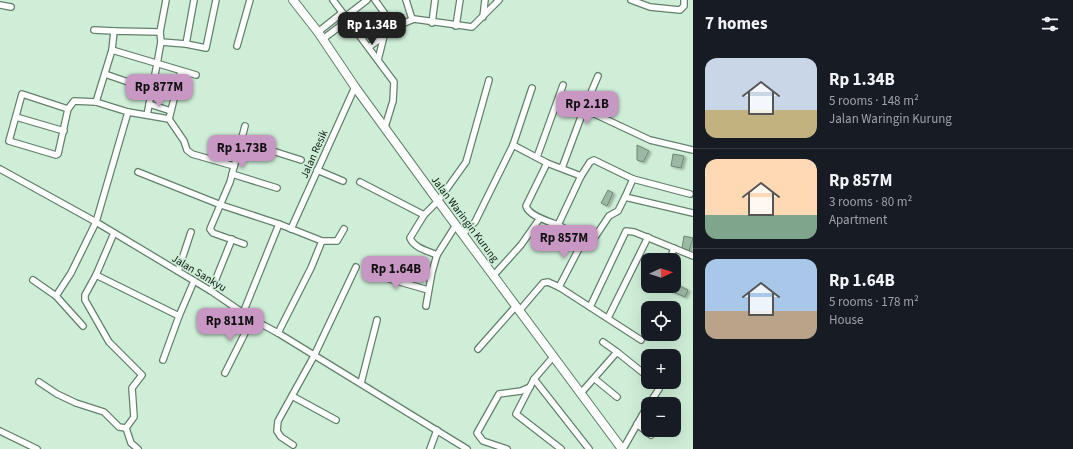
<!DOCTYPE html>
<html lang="en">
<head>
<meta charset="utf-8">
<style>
	:root { --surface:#171b24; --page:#242831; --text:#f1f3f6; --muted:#9ea1a6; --line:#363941; --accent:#c997c4 }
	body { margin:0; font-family:"Source Sans 3",sans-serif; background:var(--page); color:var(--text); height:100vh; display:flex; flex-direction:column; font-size:15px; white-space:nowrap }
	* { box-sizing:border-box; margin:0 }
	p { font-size:13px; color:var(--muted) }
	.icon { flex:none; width:22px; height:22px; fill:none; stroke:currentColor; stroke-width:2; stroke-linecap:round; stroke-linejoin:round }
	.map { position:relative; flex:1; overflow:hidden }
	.sheet { display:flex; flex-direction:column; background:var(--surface); width:380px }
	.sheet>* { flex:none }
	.needle { width:26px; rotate:87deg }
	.controls { position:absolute; left:641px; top:253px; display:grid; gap:8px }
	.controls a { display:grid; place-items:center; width:40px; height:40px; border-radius:8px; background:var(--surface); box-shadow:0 4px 16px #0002; font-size:20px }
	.price { position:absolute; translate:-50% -34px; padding:0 9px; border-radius:8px; background:var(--accent); color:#111; font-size:13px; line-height:26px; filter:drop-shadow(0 1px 2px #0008) }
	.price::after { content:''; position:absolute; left:50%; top:24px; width:12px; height:9px; margin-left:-6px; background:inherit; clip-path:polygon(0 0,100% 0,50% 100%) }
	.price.on { background:#222; color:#fff }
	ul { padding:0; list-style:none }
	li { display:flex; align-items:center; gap:12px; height:100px; padding:0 12px }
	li+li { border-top:1px solid var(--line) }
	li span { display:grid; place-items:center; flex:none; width:112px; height:80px; border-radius:12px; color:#555 }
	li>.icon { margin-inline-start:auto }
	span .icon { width:48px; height:48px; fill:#fffc; stroke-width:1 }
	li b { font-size:17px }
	h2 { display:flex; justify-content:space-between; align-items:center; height:48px; padding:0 12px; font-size:17px }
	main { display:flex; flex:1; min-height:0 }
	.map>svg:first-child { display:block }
	.building { fill:#9ab8a3; stroke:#6b8874; filter:url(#shadow) }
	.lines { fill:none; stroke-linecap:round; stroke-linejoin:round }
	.street-casing { stroke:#63806c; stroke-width:8 }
	.secondary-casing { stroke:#63806c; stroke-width:10 }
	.street { stroke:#fff; stroke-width:5.5 }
	.secondary { stroke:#fff; stroke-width:8 }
	.labels { text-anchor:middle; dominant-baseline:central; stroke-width:3.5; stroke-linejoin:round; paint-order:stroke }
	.street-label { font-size:11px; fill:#0d1811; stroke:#cfeed8 }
</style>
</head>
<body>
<main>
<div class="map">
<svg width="693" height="449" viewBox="0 0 693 449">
	<defs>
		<filter id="shadow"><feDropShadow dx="2.5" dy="1.5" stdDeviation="1" flood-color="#0004"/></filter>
	</defs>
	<rect width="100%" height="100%" fill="#cfeed8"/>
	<!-- building -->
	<g class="building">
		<polygon points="637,145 649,151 643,162 637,160"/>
		<polygon points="673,154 684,156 681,168 671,166"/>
		<polygon points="608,190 613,193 607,206 601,203"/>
		<polygon points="684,236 693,238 688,254 682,248"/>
		<polygon points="674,283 688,290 685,297 668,290 670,286 674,286"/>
	</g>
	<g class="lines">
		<defs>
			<g id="street">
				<polyline points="333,0 394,82 393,101 385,127"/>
				<polyline points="375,0 395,28"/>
				<polyline points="406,0 412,19"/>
				<polyline points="631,0 650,7 680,10 684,6 684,0"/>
				<polyline points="0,5 11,7"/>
				<polyline points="345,17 367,0"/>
				<polyline points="483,17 485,0"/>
				<polyline points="432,23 435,0"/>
				<polyline points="456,26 460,0"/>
				<polyline points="94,30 114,31"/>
				<polyline points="318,32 342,13"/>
				<polyline points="323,39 348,20"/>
				<polyline points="161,42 186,44 206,48 216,0"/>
				<polyline points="186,44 194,0"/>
				<polyline points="237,46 250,0"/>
				<polyline points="369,47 397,26 414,19 472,27 499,0"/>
				<polyline points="112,50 196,75"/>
				<polyline points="378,60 384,36"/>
				<polyline points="105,74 151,90"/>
				<polyline points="96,102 112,50 114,31 160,32"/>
				<polyline points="149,104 171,111"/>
				<polyline points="68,109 22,94 9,141 56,155 58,154 68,109 74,101 96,102 128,112 169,119 184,141 187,150 192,154 234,166"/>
				<polyline points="584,109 650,140 693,150"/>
				<polyline points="147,115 157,64 161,42 160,32 166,0"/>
				<polyline points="16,117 64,131"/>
				<polyline points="169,119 181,71"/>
				<polyline points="241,141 301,160"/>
				<polyline points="513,145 532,88"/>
				<polyline points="537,157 563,85"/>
				<path d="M547,163L526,206C529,216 548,221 558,225"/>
				<polyline points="562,168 584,109 598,76"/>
				<polyline points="0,169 96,222 211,291 252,319 278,333 467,449"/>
				<polyline points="317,170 343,181"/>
				<polyline points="138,172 221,205 279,224 322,241 337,241 344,229"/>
				<polyline points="232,174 277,188"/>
				<polyline points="581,176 558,225 588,241 593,240 609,216 618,211 625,197"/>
				<polyline points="633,179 690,194"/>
				<polyline points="360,182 424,215"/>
				<polyline points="291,229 355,87"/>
				<polyline points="114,233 96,275 85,295 85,300 109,342 142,375 132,388 134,417 126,428 131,443 138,449"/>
				<polyline points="463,234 475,222 513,145 547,163 581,176 590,162 594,160 633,179 625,197 693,213"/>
				<polyline points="244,244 213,233 210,229 230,182 245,126"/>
				<path d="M437,255C428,251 414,248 410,238L424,215L438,201L466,162L489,80"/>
				<polyline points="670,260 674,248"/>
				<polyline points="178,271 191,232"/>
				<polyline points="369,273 428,290"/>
				<polyline points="96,275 179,316 194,281"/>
				<polyline points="494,275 521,245 540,218"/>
				<polyline points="33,280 56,296"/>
				<polyline points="559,287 584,239"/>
				<polyline points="211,291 232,239"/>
				<polyline points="426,306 432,272 437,255 456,225"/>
				<polyline points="590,307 626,231 634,232 693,256"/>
				<polyline points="520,310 543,283 548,282 559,287 641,340"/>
				<polyline points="243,313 279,224"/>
				<polyline points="608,318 648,237"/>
				<polyline points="83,326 56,296 71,273 96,222 128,112"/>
				<polyline points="278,333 311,268 322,241"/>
				<polyline points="603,342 617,352"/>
				<polyline points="478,349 516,306"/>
				<polyline points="553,357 534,379 516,414 561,449"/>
				<polyline points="163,360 179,316"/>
				<polyline points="225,373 252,319"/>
				<polyline points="534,379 589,449"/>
				<polyline points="595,379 617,397"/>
				<polyline points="39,382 57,394 76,403 104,412 119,427 126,428"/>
				<polyline points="361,383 377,320"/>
				<polyline points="581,393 617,352 647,376"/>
				<polyline points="292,396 336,420"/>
				<polyline points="649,404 659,389"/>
				<polyline points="637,424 651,435"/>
				<polyline points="0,431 37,449"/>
				<polyline points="293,445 281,437 277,431 278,421 314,356 356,267"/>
				<polyline points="430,449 437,430"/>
				<polyline points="507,449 483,441 477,433 499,394 521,391 530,387"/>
				<polyline points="623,449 648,405"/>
			</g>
			<polyline id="secondary" points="293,0 318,32 355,87 438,201 622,449"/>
		</defs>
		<!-- street casing -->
		<use href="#street" class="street-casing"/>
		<!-- secondary casing -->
		<use href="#secondary" class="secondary-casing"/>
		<!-- street -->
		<use href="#street" class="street"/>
		<!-- secondary -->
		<use href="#secondary" class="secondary"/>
	</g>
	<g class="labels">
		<!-- street labels -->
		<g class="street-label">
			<text transform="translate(314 154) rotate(-66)">Jalan Resik</text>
			<text transform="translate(465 219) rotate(53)">Jalan Waringin Kurung</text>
			<text transform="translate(199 273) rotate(31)">Jalan Sankyu</text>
		</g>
	</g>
</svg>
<div class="controls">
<a><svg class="needle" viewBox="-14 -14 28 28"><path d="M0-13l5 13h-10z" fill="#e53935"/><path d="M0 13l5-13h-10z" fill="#9ea1a6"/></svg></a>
<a><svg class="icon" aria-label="locate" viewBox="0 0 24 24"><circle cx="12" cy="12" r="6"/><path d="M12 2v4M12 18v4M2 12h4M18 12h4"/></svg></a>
<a>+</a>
<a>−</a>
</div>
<b class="price on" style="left:372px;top:46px">Rp 1.34B</b>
<b class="price" style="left:159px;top:108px">Rp 877M</b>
<b class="price" style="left:587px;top:125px">Rp 2.1B</b>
<b class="price" style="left:242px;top:169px">Rp 1.73B</b>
<b class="price" style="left:564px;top:259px">Rp 857M</b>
<b class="price" style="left:396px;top:290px">Rp 1.64B</b>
<b class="price" style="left:230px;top:342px">Rp 811M</b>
</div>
<section class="sheet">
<h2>7 homes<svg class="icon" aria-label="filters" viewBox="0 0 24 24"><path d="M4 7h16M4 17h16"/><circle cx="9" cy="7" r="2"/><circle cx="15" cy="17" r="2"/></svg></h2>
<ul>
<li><span style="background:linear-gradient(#c9d6e8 65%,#c2b280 0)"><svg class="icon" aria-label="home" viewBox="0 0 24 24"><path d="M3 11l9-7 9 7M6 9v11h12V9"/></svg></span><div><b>Rp 1.34B</b><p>5 rooms · 148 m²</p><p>Jalan Waringin Kurung</p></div></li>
<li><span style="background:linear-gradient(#ffd9b3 70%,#7fa58c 0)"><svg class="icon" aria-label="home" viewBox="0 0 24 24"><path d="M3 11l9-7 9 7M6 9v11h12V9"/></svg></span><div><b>Rp 857M</b><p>3 rooms · 80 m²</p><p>Apartment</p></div></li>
<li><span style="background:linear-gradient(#a9c7e8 65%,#b9a48a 0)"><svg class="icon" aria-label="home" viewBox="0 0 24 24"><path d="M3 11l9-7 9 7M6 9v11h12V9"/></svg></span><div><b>Rp 1.64B</b><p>5 rooms · 178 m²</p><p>House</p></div></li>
</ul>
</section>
</main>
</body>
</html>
